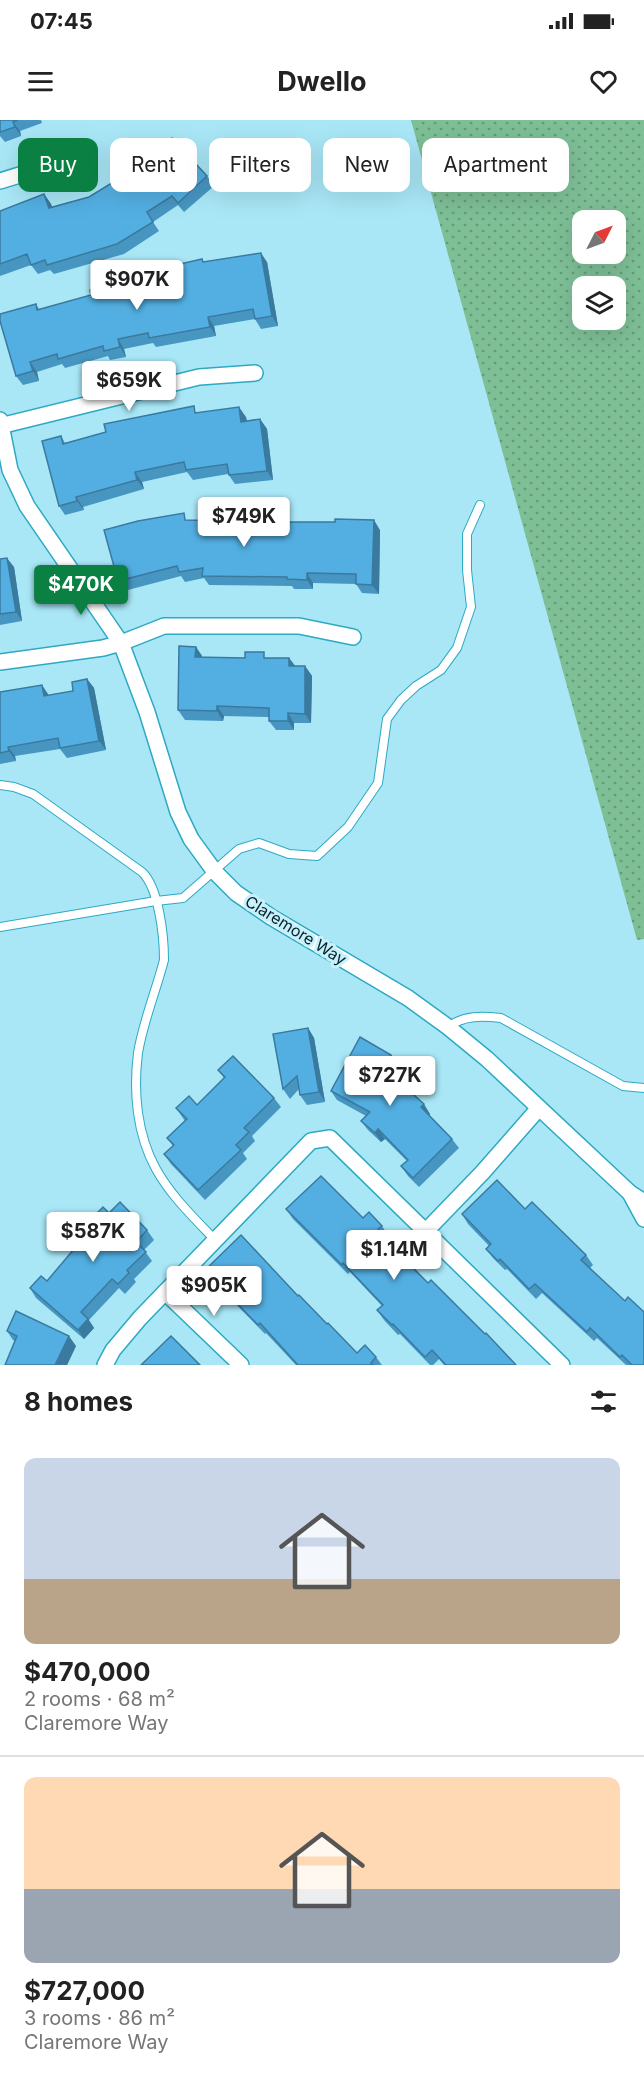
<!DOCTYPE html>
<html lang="en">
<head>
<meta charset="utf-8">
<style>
	:root { --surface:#fff; --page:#f2f2f2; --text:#222; --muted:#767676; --line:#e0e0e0; --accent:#0b8043 }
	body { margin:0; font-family:Inter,sans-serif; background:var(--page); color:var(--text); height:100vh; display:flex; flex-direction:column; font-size:22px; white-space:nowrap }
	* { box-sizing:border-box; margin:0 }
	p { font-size:20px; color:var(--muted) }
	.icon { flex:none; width:33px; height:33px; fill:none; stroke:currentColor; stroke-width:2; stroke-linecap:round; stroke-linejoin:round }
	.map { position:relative; height:1245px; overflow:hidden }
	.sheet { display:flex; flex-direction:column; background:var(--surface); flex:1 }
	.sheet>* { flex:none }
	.hud { position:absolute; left:18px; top:18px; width:609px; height:54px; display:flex; gap:12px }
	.needle { width:39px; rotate:48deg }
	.tools { position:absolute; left:572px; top:90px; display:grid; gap:12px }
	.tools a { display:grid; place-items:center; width:54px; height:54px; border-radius:12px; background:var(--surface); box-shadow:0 6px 24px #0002; font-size:30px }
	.price { position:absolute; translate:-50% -51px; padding:0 14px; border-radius:6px; background:#fff; color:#222; font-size:20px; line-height:39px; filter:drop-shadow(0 2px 3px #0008) }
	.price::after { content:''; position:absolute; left:50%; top:36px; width:18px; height:14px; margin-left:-9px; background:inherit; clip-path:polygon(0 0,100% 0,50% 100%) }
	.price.on { background:var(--accent); color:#fff }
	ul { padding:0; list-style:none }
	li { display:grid; align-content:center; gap:12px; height:318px; padding:0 24px }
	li+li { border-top:2px solid var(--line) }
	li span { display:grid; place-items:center; height:186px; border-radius:12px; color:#555 }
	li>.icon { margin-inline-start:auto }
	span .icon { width:108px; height:108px; fill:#fffc; stroke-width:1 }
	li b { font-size:26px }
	h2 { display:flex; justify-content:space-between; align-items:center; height:72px; padding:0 24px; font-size:26px }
	.chip { padding:0 21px; border-radius:12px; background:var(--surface); box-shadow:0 6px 24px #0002; font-size:21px; line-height:54px }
	.chip.on { background:var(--accent); color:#fff }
	.status { display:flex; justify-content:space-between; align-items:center; height:42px; padding:0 30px; background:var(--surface); direction:ltr }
	.status svg { height:16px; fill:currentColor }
	header { display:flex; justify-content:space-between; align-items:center; height:78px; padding:0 24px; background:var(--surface); font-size:27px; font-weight:700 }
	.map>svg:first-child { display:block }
	.grass { fill:url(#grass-dots); fill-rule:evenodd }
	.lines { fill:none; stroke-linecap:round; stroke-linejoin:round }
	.lane-casing { stroke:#2da9c3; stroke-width:10 }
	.street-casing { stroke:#2da9c3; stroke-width:18 }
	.lane { stroke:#fff; stroke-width:8 }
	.street { stroke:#fff; stroke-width:15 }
	.wall { fill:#4796c2 }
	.shaded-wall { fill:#3a7a9e }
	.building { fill:#53afe2; stroke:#3a7a9e; stroke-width:1.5 }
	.labels { text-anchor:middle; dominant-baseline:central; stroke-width:6; stroke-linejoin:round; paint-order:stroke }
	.street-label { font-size:16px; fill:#00222a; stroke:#c8f0fb }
</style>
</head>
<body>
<div class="status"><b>07:45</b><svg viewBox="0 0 49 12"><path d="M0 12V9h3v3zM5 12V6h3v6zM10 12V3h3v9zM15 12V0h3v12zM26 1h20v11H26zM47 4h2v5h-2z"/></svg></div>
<header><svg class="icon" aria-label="menu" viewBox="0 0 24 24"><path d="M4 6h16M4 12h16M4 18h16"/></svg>Dwello<svg class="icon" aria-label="heart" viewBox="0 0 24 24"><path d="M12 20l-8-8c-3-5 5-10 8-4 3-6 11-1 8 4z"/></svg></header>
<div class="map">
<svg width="644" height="1245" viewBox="0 0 644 1245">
	<defs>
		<pattern id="grass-dots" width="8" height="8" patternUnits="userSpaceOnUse" patternTransform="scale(1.5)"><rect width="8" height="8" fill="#7ebf96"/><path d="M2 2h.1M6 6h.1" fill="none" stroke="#659b7b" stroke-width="1.8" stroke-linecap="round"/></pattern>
	</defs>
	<rect width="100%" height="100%" fill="#a9e7f7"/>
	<!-- grass -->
	<path class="grass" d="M411,0H644V819L637,820ZM582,100H615V134H582ZM582,166H615V200H582Z"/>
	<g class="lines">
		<defs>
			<g id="lane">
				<path d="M0,665L14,667L33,674L142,752C159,768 164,816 164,840C156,871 143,902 138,933C133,972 137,1015 156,1049C171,1076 194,1098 215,1120"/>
				<polyline points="0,807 156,781 183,778 239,729 259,723 289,734 317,736 348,707 378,663 387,599 401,580 416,566 441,550 457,528 471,487 467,450 467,414 480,385"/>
				<path d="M448,907C464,895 482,896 501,898L623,966L644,968"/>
			</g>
			<g id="street">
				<polyline points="0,61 75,38"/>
				<polyline points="0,300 10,350 27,386 121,523 147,592 178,692 191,719 215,752 236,773 271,797 408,878 448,907 487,939 630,1073"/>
				<polyline points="0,306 199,257 255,253"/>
				<polyline points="0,542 103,528 121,523 164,506 299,506 353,517"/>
				<polyline points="644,1082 630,1073 644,1099"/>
				<polyline points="425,1112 482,1053 539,988"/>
				<polyline points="165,1172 241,1245"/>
				<polyline points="105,1245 113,1230 140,1198 311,1021 330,1018 562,1245"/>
			</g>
		</defs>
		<!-- lane casing -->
		<use href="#lane" class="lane-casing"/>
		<!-- street casing -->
		<use href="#street" class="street-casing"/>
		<!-- lane -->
		<use href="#lane" class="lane"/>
		<!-- street -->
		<use href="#street" class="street"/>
	</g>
	<!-- wall -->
	<g class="wall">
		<polygon points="0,0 41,0 42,3 20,11 21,16 5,22 0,16"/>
		<polygon points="135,53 207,56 214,66 184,92 178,85 153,102 159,111 124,134 54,154 50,150 38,154 31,145 0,156 0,91 44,74 51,84 52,87 89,77"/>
		<polygon points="204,142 267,142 278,206 261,209 255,199 214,206 216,216 156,227 153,223 124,229 126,237 110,240 108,236 65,248 62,244 37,252 39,261 23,265 16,256 36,184 39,189 132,167 182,156"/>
		<polygon points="198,292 246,297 247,301 260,299 267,309 273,360 235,364 228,354 193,360 187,352 142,362 144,369 83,387 84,390 65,395 59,386 61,316 65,323"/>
		<polygon points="189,400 285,402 380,410 379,474 362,473 356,464 313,463 313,469 294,469 292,466 209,465 204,458 185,462 181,456 124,471 118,461"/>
		<polygon points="0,439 14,447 22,501 0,505"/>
		<polygon points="196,527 202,536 202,538 289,538 295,546 305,546 312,556 311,603 294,603 294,610 276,610 269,601 269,597 224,596 223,601 185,600 178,590"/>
		<polygon points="87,559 94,568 106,630 67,638 60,629 15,636 16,641 0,644 0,572 48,574 48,575 73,571"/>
		<polygon points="308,908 314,918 325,982 307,985 300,975 299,969 290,979 283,969"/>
		<polygon points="391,935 398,944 392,955 430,994 429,995 452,1019 459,1028 419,1067 408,1056 401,1046 407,1041 385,1019 381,1022 368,1010 361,1001 366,996 337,980 331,971"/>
		<polygon points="218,950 274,978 281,987 252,1016 255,1021 243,1033 247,1039 205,1080 171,1044 164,1034 173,1026 167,1018 185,1001 176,988 197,985 224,958"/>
		<polygon points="286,1089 363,1098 382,1106 388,1115 386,1117 428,1163 485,1214 516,1245 444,1245 439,1239 433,1245 430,1245 400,1214 398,1215 384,1200 377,1190 382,1186 350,1152 348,1154 293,1099"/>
		<polygon points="525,1089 586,1135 593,1145 590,1148 644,1245 626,1245 597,1218 594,1221 542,1173 536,1179 507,1149 505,1150 493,1138 486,1129 489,1126 468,1104 462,1094"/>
		<polygon points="109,1093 147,1110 154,1120 144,1130 152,1141 134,1159 136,1162 125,1174 119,1168 89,1200 94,1208 84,1219 36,1178 30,1168 47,1161 73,1130 68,1123"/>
		<polygon points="201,1154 298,1176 357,1233 376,1237 382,1245 296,1245 266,1213 265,1214 225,1173 221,1177 208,1163"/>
		<polygon points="7,1211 76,1226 67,1245 5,1245 15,1221 13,1220"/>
	</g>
	<!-- shaded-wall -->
	<g class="shaded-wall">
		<polygon points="13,2 20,11 21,16 15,7"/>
		<polygon points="44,74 51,84 56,97 49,88"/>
		<polygon points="261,133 267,142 278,206 272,196"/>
		<polygon points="208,197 214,206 216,216 210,207"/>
		<polygon points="118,219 124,229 126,237 120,227"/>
		<polygon points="30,242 37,252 39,261 33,251"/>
		<polygon points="239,287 246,297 248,311 241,302"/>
		<polygon points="260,299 267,309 273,360 267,351"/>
		<polygon points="135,352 142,362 144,369 137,360"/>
		<polygon points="76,377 83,387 84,390 77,381"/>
		<polygon points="374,400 380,410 379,474 372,465"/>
		<polygon points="7,438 14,447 22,501 16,492"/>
		<polygon points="307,453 313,463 313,469 307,460"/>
		<polygon points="196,527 202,536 202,547 195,537"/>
		<polygon points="289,538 296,547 289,546"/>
		<polygon points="305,546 312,556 311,603 305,594"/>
		<polygon points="87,559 94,568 106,630 99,621"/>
		<polygon points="42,565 48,574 50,586 44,576"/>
		<polygon points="217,586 224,596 223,601 217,591"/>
		<polygon points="288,593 294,603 294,610 288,601"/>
		<polygon points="8,627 15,636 16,641 9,631"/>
		<polygon points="308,908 314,918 325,982 319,972"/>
		<polygon points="391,935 398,944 391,957 384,948"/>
		<polygon points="424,984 430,994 428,997 421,987"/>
		<polygon points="378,1009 385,1019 381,1022 375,1013"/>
		<polygon points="88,1199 94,1208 84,1219 78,1210"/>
		<polygon points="69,1216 76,1226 67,1245 55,1245"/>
	</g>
	<!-- building -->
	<g class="building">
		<polygon points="0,0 18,0 13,2 15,7 0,12"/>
		<polygon points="172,18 207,56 178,83 172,76 147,92 153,102 117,124 47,145 45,140 31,145 27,134 0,144 0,91 44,74 49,88 89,77 120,58 115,51 128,43 134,53"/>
		<polygon points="261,133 272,196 255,199 253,189 208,197 210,207 149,218 148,213 118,219 120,227 104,231 103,226 58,239 57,234 30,242 33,251 16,256 0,201 0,194 36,184 37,190 91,175 90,170 128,161 130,167 182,156 180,144 202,139 203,142"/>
		<polygon points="194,286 195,293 239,287 241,302 260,299 267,351 229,355 227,344 186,350 184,342 135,352 137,360 76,377 77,381 59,386 42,321 61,316 63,324 106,312 104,304"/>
		<polygon points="184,393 185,400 248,401 248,398 283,399 283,402 335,402 335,399 374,400 372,465 356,464 356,454 307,453 307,460 287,459 287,457 202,456 203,448 179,452 177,446 118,461 104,410 138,401"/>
		<polygon points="7,438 16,492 0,494 0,439"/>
		<polygon points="179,526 196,527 195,537 245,538 245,532 264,532 264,538 289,538 289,546 305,546 305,594 288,593 288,601 269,601 269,588 217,586 217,591 178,590"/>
		<polygon points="87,559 99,621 60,628 58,618 8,627 9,631 0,633 0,572 42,565 44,576 73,571 72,562"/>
		<polygon points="308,908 319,972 300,975 297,956 283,969 273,914"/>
		<polygon points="360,917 391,935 384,948 424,984 421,987 452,1019 413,1058 401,1046 408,1040 378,1009 375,1013 361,1001 370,992 331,971"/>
		<polygon points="233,936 274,978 244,1008 249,1012 236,1025 241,1030 198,1070 164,1034 174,1025 167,1018 187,999 176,988 189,976 197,985 225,957 218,950"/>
		<polygon points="321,1056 363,1098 369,1092 382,1106 378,1109 405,1137 404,1139 428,1163 431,1160 485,1214 486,1213 516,1245 446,1245 432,1230 425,1237 393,1204 392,1205 377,1190 383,1185 343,1143 342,1145 286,1089"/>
		<polygon points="497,1060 525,1089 532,1082 586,1135 581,1140 625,1181 628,1177 644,1192 644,1245 632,1245 622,1235 620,1237 590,1208 587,1212 535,1164 529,1169 500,1139 498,1141 486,1129 491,1124 462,1094"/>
		<polygon points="120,1082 147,1110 136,1122 146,1132 127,1150 129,1153 118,1164 112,1159 81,1192 88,1199 78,1210 30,1168 41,1156 47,1161 74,1129 68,1123 103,1087 109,1093"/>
		<polygon points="241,1115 298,1176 299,1175 327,1204 328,1203 357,1233 365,1225 376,1237 371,1243 373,1245 298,1245 260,1203 258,1205 218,1164 214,1167 201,1154"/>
		<polygon points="16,1191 69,1216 55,1245 5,1245 17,1216 7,1211"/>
		<polygon points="171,1216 200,1245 141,1245"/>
	</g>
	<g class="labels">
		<!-- street labels -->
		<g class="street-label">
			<text transform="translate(296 810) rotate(32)">Claremore Way</text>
		</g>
	</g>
</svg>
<div class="tools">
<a><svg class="needle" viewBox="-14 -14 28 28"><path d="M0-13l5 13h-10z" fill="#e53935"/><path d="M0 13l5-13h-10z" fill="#767676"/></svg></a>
<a><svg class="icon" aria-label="layers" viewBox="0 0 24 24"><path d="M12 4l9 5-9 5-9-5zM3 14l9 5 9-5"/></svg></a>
</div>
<b class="price" style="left:137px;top:191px">$907K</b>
<b class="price" style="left:129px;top:292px">$659K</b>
<b class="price" style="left:244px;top:428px">$749K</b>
<b class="price on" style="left:81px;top:496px">$470K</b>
<b class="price" style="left:390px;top:987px">$727K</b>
<b class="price" style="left:93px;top:1143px">$587K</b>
<b class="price" style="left:394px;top:1161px">$1.14M</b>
<b class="price" style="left:214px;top:1197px">$905K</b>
<div class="hud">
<a class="chip on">Buy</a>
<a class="chip">Rent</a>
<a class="chip">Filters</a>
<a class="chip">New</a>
<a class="chip">Apartment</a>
</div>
</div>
<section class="sheet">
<h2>8 homes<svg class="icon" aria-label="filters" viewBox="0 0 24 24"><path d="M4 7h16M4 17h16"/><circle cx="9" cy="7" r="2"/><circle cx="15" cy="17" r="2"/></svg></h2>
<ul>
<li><span style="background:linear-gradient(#c9d6e8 65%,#b9a48a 0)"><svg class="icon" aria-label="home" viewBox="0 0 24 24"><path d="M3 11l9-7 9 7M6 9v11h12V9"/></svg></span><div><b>$470,000</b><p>2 rooms · 68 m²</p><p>Claremore Way</p></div></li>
<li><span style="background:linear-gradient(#ffd9b3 60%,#9aa5b1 0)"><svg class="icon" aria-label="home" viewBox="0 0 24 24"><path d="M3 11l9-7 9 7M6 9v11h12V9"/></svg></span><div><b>$727,000</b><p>3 rooms · 86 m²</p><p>Claremore Way</p></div></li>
</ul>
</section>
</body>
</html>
